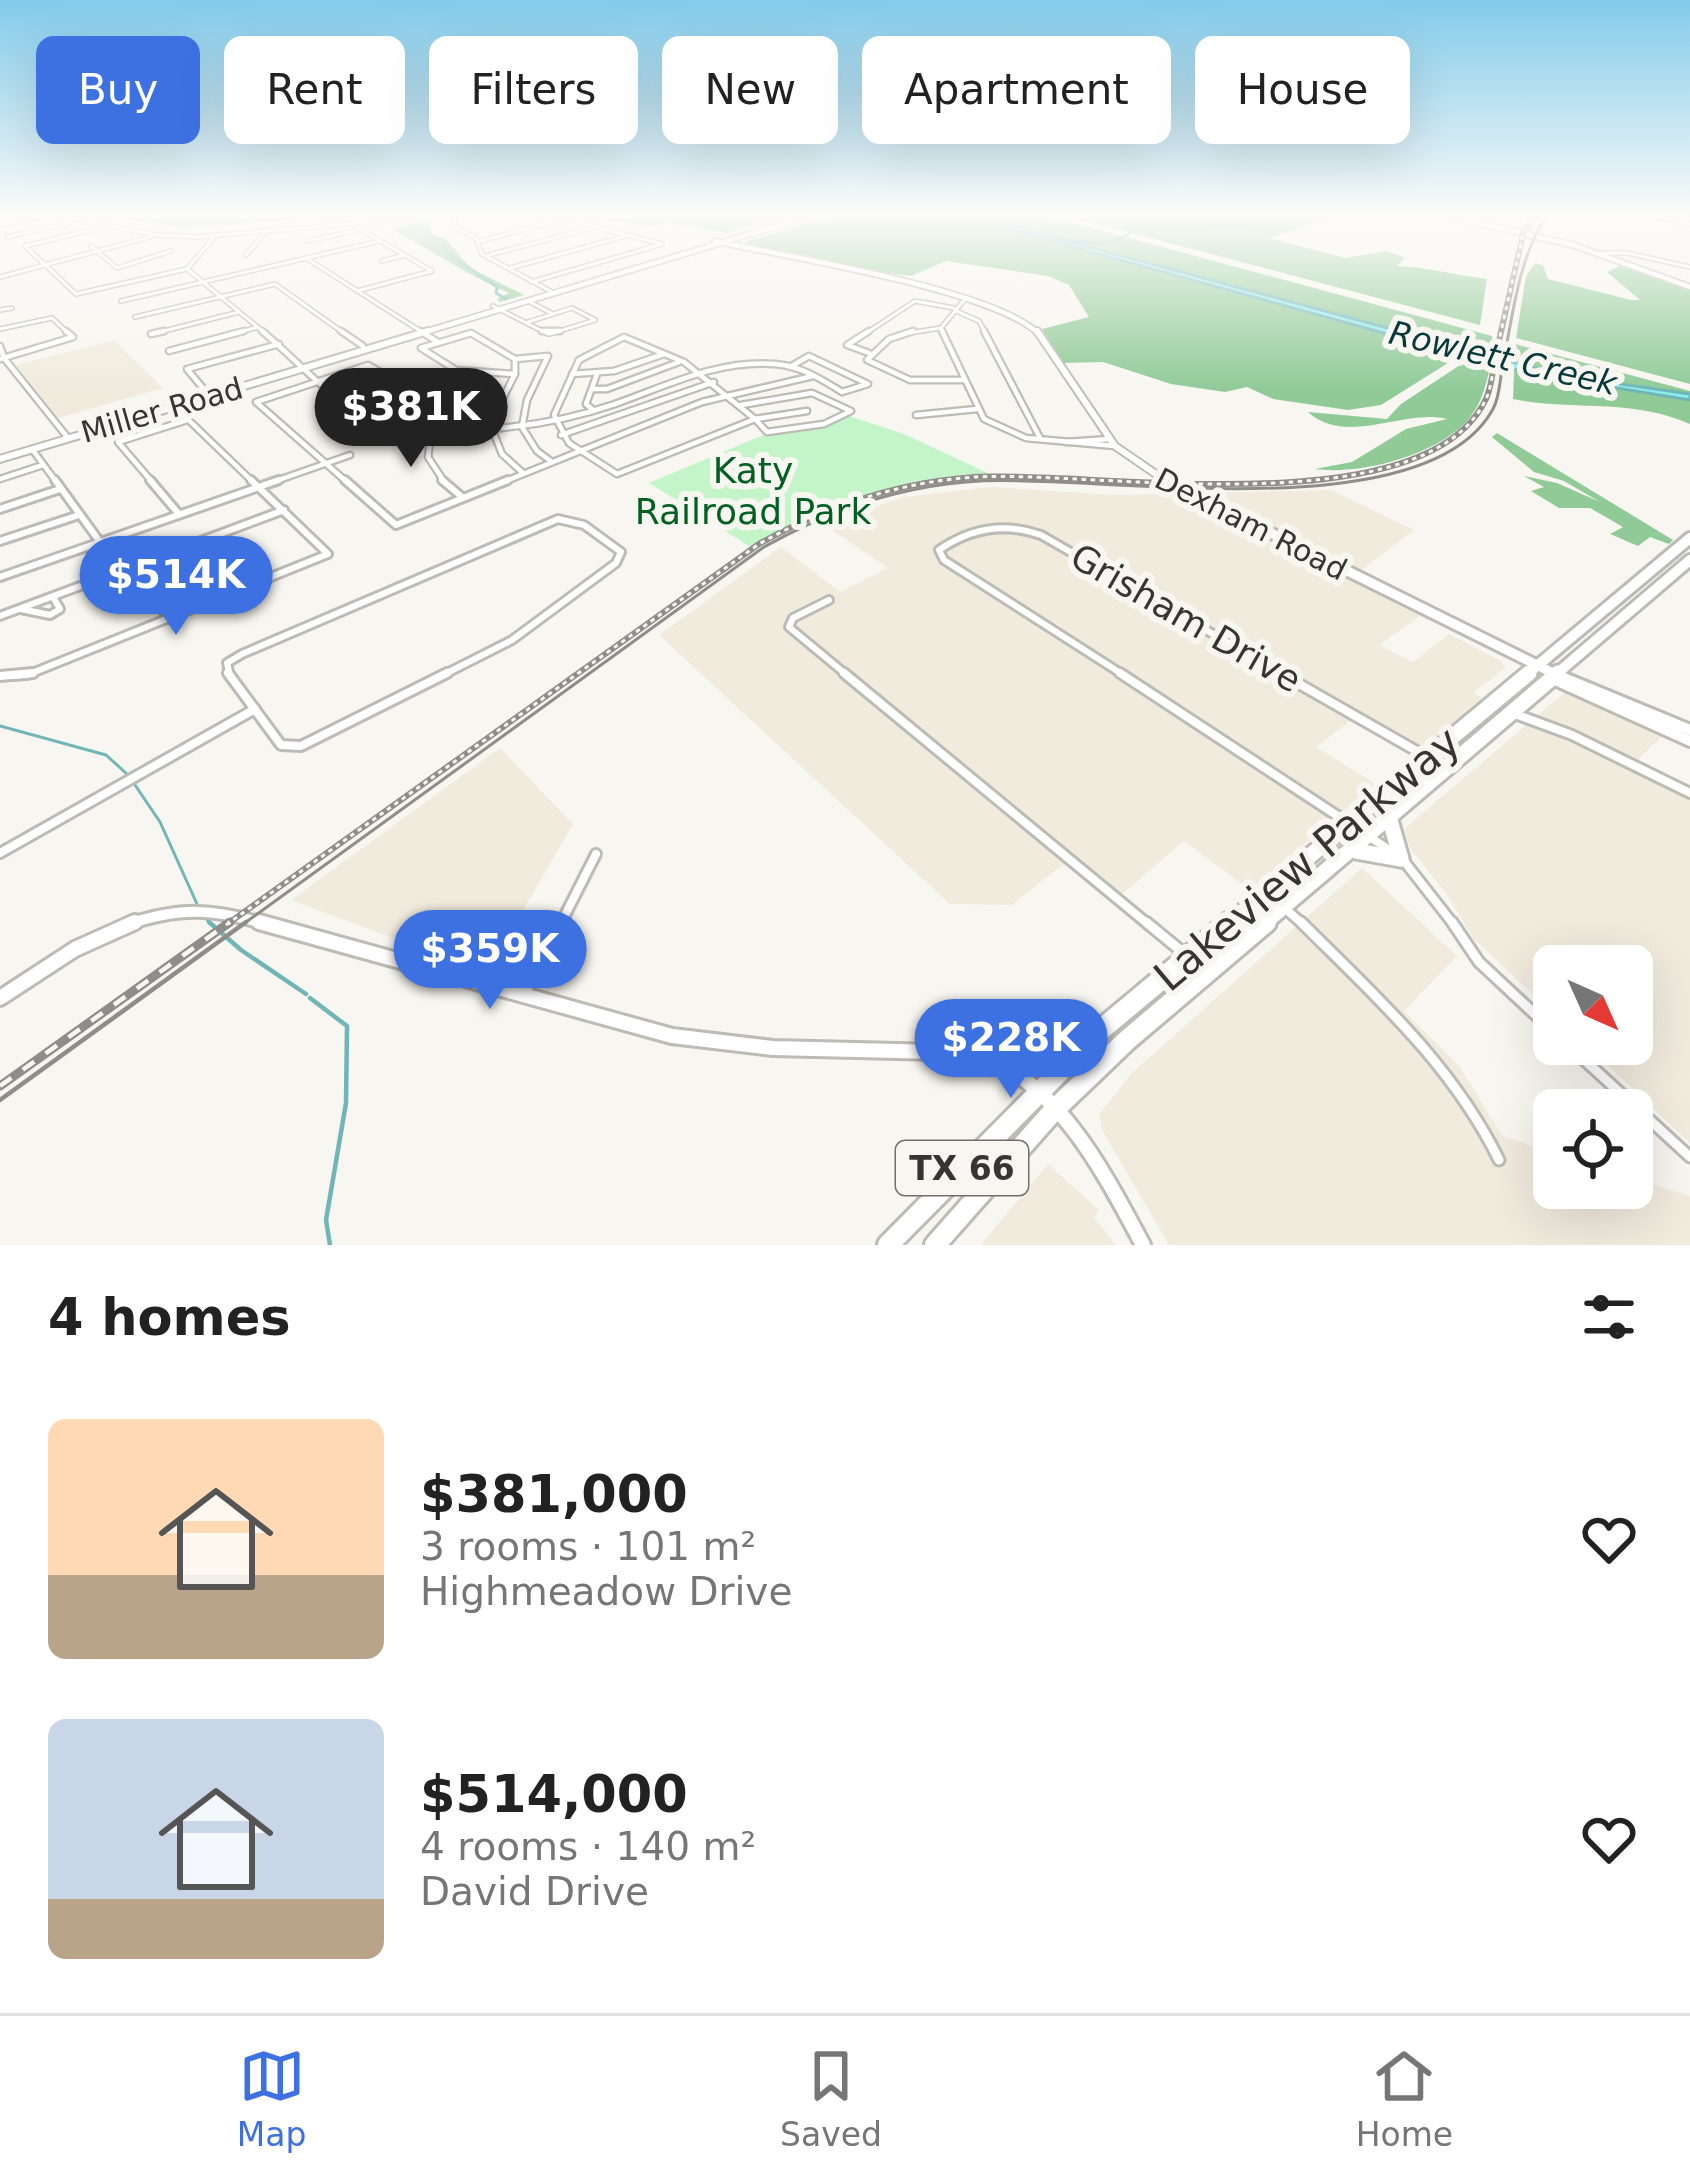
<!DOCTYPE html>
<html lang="en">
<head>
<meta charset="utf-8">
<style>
	:root { --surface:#fff; --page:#f2f2f2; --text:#222; --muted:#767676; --line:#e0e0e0; --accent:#3d71e1 }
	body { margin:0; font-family:"DejaVu Sans",sans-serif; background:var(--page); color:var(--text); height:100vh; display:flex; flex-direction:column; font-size:45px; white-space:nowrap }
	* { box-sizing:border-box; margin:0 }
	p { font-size:39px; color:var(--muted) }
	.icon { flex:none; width:66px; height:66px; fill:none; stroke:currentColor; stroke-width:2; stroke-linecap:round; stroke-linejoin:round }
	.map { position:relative; height:1245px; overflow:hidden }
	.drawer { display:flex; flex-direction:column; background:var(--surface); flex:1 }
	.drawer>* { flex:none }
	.banner { position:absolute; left:36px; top:36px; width:1620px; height:108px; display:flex; gap:24px }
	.needle { width:78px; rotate:135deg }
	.controls { position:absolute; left:1533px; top:945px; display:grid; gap:24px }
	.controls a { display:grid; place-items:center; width:120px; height:120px; border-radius:18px; background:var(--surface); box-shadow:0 12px 48px #0002; font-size:60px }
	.price { position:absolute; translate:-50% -102px; padding:0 27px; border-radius:42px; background:var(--accent); color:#fff; font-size:39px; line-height:78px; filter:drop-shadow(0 3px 6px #0008) }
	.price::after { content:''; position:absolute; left:50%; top:72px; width:36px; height:27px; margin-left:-18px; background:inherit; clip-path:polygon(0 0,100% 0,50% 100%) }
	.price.active { background:#222; color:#fff }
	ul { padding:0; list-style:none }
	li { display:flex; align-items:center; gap:36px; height:300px; padding:0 48px }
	li span { display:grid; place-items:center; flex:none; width:336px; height:240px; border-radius:18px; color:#555 }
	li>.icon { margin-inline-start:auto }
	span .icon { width:144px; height:144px; fill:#fffc; stroke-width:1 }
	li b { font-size:51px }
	h2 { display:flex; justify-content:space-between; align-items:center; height:144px; padding:0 48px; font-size:51px }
	.tag { padding:0 42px; border-radius:18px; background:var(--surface); box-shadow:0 12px 48px #0002; font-size:42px; line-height:108px }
	.tag.active { background:var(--accent); color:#fff }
	.dock { display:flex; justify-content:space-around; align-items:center; height:168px; border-top:3px solid var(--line); background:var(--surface); font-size:33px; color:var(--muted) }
	.dock a { display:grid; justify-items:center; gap:6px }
	.dock .active { color:var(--accent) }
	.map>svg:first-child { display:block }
	.built { fill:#f0ebdd }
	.green { fill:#c4f5c9 }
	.forest { fill:#90ca97 }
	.water { fill:#8aeef0; stroke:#71b6b7; stroke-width:3 }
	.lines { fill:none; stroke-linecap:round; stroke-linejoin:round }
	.stream-far1 { stroke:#71b6b7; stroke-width:3 }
	.stream { stroke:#71b6b7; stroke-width:4.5 }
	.minor-far4-casing { stroke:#bdbbb5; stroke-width:6 }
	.minor-far3-casing { stroke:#bdbbb5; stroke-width:9 }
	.minor-far2-casing { stroke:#bdbbb5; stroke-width:12 }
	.minor-far1-casing { stroke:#bdbbb5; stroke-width:14 }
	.minor-casing { stroke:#bdbbb5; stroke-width:15 }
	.tertiary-far4-casing { stroke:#bdbbb5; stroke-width:8 }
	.tertiary-far3-casing { stroke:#bdbbb5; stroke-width:10 }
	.tertiary-far2-casing { stroke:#bdbbb5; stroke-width:15 }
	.tertiary-far1-casing { stroke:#bdbbb5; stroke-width:16 }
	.tertiary-casing { stroke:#bdbbb5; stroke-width:20 }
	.secondary-far1-casing { stroke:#bdbbb5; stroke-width:8 }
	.secondary-casing { stroke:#bdbbb5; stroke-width:10 }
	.primary-far2-casing { stroke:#bdbbb5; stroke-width:16 }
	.primary-far1-casing { stroke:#bdbbb5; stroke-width:21 }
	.primary-casing { stroke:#bdbbb5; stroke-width:26 }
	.minor-far4 { stroke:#fff; stroke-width:3 }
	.minor-far3 { stroke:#fff; stroke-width:4.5 }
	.minor-far2 { stroke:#fff; stroke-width:6 }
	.minor-far1 { stroke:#fff; stroke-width:8 }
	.minor { stroke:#fff; stroke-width:9 }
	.tertiary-far4 { stroke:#fff; stroke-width:4.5 }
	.tertiary-far3 { stroke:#fff; stroke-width:6 }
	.tertiary-far2 { stroke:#fff; stroke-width:9 }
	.tertiary-far1 { stroke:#fff; stroke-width:10 }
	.tertiary { stroke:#fff; stroke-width:14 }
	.secondary-far1 { stroke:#fff; stroke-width:4.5 }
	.secondary { stroke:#fff; stroke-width:6 }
	.primary-far2 { stroke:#fff; stroke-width:10 }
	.primary-far1 { stroke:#fff; stroke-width:15 }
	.primary { stroke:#fff; stroke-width:20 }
	.tram-far1 { stroke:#8e8d89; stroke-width:3 }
	.tram { stroke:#8e8d89; stroke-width:4.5 }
	.rail-far1-casing { stroke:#8e8d89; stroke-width:6 }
	.rail-casing { stroke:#8e8d89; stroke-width:9 }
	.rail-far1 { stroke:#f8f6f0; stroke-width:3; stroke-dasharray:4.5; stroke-linecap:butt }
	.rail { stroke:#f8f6f0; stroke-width:4.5; stroke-dasharray:14; stroke-linecap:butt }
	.labels { text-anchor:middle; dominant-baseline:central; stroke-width:12; stroke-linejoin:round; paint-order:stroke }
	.far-street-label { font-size:30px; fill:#363533; stroke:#f8f6f0 }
	.far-water-label { font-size:33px; font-style:italic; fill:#07393b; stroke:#f8f6f0 }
	.shield { fill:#f8f6f0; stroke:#706f6c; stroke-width:3 }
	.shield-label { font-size:33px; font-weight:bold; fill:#363533 }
	.park-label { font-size:36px; fill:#016022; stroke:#f8f6f0 }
	.street-label { font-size:36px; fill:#363533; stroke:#f8f6f0 }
	.near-street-label { font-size:42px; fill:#363533; stroke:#f8f6f0 }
</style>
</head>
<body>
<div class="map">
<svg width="1690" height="1245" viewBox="0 0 1690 1245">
	<rect width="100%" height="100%" fill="#f8f6f0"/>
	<!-- built -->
	<g class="built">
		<polygon points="114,340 163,388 58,418 16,365"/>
		<polygon points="990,487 1116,495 1331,490 1414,530 1348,580 1420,616 1379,645 1413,662 1449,634 1501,661 1505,668 1473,693 1482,698 1416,754 1354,718 1316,747 1376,784 1250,890 1184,841 1115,900 1066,862 1012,905 950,904 659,635 781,547 840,592 888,568 823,524 904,497"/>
		<polygon points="1565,692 1662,736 1638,760 1690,786 1690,1143 1585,1044 1632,1044 1632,966 1554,966 1554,1014 1473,938 1446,893 1410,848 1404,829"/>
		<polygon points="500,748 573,824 487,973 291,900"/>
		<polygon points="1362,868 1457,956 1404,1011 1460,1067 1502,1136 1554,1153 1554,1188 1632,1188 1632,1178 1690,1196 1690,1245 1169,1245 1102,1130 1099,1115 1131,1074"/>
		<polygon points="1048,1164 1099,1210 1094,1218 1116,1245 981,1245"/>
	</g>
	<!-- green -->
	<path class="green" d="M849,416L904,434L994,476C906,483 828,502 752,548L649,483L761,436Z"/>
	<!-- forest -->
	<g class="forest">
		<polygon points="111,217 327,217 183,228"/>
		<path d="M432,217L429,232L447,240L470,268L524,295L500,302L497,299L509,293C467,275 433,251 393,230Z"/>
		<polygon points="595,217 773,217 728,233 667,223 646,227"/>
		<path d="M832,217H1051L1492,336L1493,365L1456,358L1381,405L1348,410L1273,399L1247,387L1225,392L1171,384L1103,362L1063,363L1042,329L1089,317L1069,285L1048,276L946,261L911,276L808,263L744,242C776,234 802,224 832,217Z"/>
		<path d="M1071,217H1333L1269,238L1345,258L1387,251L1405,258L1397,266C1430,267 1453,275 1487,279L1480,325Z"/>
		<polygon points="1535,263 1543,265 1548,279 1631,300 1640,300 1607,272 1621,265 1690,289 1690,384 1516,338 1526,276"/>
		<path d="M1515,344L1690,391V424C1632,398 1573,411 1513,399Z"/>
		<path d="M1463,363L1490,367C1485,390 1479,411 1461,427C1427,457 1359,475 1315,469L1352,462L1406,429L1447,419C1404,408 1347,447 1308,412L1387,419L1401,404Z"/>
		<polygon points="1497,433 1673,540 1669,544 1650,537 1638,546 1610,534 1623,527 1590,508 1559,508 1531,491 1544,487 1524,476 1557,483 1600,502 1564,481 1534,472 1492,437"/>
	</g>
	<!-- water -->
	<polygon class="water" points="965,217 978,217 1565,376 1690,394 1690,400 1532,374"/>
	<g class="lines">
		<!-- stream-far1 -->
		<g class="stream-far1">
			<polyline points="427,219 430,238 445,240 445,251 497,287 496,293 506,299"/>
			<polyline points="1057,239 1105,244 1128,235 1131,225 1158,217 1234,227 1279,217"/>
			<polyline points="0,726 106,755 127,774"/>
			<polyline points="133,782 160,822 197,904"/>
			<polyline points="203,916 213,925"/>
		</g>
		<!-- stream -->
		<g class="stream">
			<polyline points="209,922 241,950 306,994"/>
			<polyline points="310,998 347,1026 346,1103 326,1220 330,1245"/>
		</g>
		<defs>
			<g id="minor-far4">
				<polyline points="63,217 157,235 198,237 429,217"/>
				<polyline points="454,217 456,228 476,238 482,254 552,292"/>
				<polyline points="556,217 662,244"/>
				<polyline points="1656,217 1690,224"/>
				<polyline points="353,220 358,228 432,271 357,291"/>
				<polyline points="99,228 25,246 76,294 187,269"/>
				<polyline points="216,235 187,269 266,334"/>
				<polyline points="7,237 71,222"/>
				<polyline points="308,241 358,230"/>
				<polyline points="477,242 560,220"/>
				<polyline points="91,246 117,268 171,251"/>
				<polyline points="1595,253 1627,253 1690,267"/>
				<polyline points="246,255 267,230"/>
				<polyline points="489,255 599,226"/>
				<polyline points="306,258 425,334"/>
				<polyline points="382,261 404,255"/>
				<polyline points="510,268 629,235"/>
				<polyline points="0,277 153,236"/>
				<polyline points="531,282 659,245"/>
				<polyline points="121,301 380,241"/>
				<polyline points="528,301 551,313"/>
				<polyline points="493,306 548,334"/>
				<polyline points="0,310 12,308"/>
				<polyline points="956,311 979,321 986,334"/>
				<polyline points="135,317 275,284 345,334"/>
				<polyline points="528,322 572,308 595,320"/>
				<polyline points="0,329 52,318 69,334"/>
				<polyline points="152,334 239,312"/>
				<polyline points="233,334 258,327"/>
				<polyline points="550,334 595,320"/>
				<polyline points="865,334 915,301 954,308"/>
				<polyline points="902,334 941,328"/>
				<polyline points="944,334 941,328 966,298"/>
			</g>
			<g id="minor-far3">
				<path d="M262,331C289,353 332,400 360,413C428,444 546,428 615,404C666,386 719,359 775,364C801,366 821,379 842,392L868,384L809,356L790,367"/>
				<polyline points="341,331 363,346"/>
				<polyline points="420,331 438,342"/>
				<polyline points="542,331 560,331"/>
				<polyline points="913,331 889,339 867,360 910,380 963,380"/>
				<polyline points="942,331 984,419 1026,438 1115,446"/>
				<polyline points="984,331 1040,438"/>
				<polygon points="471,333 515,359 515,374 456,370 421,348"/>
				<polyline points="151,334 164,331"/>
				<polygon points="624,337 684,362 755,419 617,474 569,443 554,415 579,360"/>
				<polyline points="0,346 4,358 68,438"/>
				<polyline points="169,351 244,331"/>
				<polyline points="869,353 847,345 869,331"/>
				<polyline points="0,359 73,337 66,331"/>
				<polyline points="515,359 548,356 527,400 522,427 537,451 552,462"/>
				<polyline points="515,374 490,424 502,454 523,473"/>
				<polyline points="572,374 614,371 664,354"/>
				<polyline points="592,389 607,389 679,362"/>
				<polyline points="207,393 187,369 279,344"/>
				<polyline points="171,403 254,483"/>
				<polyline points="741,405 812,393 851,411 824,424 767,432 755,419"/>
				<polyline points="593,410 586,404 597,374"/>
				<polyline points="916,415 977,409"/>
				<polyline points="755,419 807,411"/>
				<polyline points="432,427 428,457 445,483"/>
				<polyline points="561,435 714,382"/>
				<polyline points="1066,442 1110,439"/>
				<polyline points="32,449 57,483"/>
				<polyline points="0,479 43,465"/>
				<polyline points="153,483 118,442 187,420"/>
				<polyline points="270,483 350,455"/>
				<polyline points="348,483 256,402 368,365 418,394 499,400"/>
				<polyline points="501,483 702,402 813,376"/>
			</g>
			<g id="minor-far2">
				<polyline points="55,480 100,542 132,567 169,619"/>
				<polyline points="150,480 178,513"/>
				<polyline points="345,480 396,525 508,480"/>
				<polyline points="442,480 462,497"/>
				<polyline points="0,509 60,489"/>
				<polyline points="0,541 79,515"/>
				<polyline points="240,567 253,583"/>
				<polyline points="0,577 279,480"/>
				<polyline points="829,600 793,618 789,627 848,676"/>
				<polyline points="21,609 50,615 60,609 53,597"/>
				<polyline points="0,616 284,510"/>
				<polyline points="8,676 27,675 328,554 251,480"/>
				<polyline points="230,676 227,663 242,654 558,519 584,525 621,552 616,563 512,640 441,676"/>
				<path d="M1125,676L944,560L939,550C971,528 1004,522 1041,535L1286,676"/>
			</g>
			<g id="minor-far1">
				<polyline points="228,673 281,745 301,746 447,673"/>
				<polyline points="844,673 1149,925"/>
				<polyline points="1120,673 1394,853"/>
				<polyline points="1280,673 1427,757"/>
				<polyline points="0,676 33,673"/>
				<polyline points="1515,714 1572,735 1690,793"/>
				<polyline points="0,853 255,709"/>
				<polyline points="1404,861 1454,925"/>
				<polyline points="1267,893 1304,925"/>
				<polyline points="560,925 596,854"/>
			</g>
			<g id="minor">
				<polyline points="1146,922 1186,955"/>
				<path d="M1301,922C1375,996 1452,1064 1499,1160"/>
				<polyline points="1452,922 1479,962 1554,1032"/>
				<polyline points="524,995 561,922"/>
				<polyline points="1567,1044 1690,1157"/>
			</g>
			<g id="tertiary-far4">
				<polyline points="0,224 37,217"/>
				<path d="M715,241C787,257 993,289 1039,334"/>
			</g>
			<polyline id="tertiary-far3" points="1037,331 1115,446 1169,483"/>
			<polyline id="tertiary-far2" points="1164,480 1559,676"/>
			<g id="tertiary-far1">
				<polyline points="1552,673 1690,730"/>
				<polyline points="1553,679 1690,741"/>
				<path d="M126,925C182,906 214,909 269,925"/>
			</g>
			<g id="tertiary">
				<path d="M259,922L672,1036L773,1048L980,1053C1062,1089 1102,1169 1143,1245"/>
				<polyline points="0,998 75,949 135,922"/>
			</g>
			<g id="secondary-far1">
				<polyline points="1449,217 1573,245 1690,287"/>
				<polyline points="418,334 807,217"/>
			</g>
			<polyline id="secondary" points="0,459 428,331"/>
			<g id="primary-far2">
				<polyline points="1525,676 1690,538"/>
				<polyline points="1554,676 1690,560"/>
			</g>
			<g id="primary-far1">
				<polyline points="1390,820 1401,859"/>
				<polyline points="1356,851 1401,859"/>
				<polyline points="1227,925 1529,673"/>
				<polyline points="1262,925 1558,673"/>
			</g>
			<g id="primary">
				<polyline points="997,1058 1039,1054 1091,1033"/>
				<polyline points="888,1245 1103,1028 1230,922"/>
				<polyline points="935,1245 1055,1109 1126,1041 1266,922"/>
			</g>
		</defs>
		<!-- minor-far4 casing -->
		<use href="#minor-far4" class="minor-far4-casing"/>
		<!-- minor-far3 casing -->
		<use href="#minor-far3" class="minor-far3-casing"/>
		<!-- minor-far2 casing -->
		<use href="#minor-far2" class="minor-far2-casing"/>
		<!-- minor-far1 casing -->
		<use href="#minor-far1" class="minor-far1-casing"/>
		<!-- minor casing -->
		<use href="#minor" class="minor-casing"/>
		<!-- tertiary-far4 casing -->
		<use href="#tertiary-far4" class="tertiary-far4-casing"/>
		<!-- tertiary-far3 casing -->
		<use href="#tertiary-far3" class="tertiary-far3-casing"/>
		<!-- tertiary-far2 casing -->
		<use href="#tertiary-far2" class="tertiary-far2-casing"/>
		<!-- tertiary-far1 casing -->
		<use href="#tertiary-far1" class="tertiary-far1-casing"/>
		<!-- tertiary casing -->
		<use href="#tertiary" class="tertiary-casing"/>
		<!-- secondary-far1 casing -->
		<use href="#secondary-far1" class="secondary-far1-casing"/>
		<!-- secondary casing -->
		<use href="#secondary" class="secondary-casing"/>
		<!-- primary-far2 casing -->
		<use href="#primary-far2" class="primary-far2-casing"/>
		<!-- primary-far1 casing -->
		<use href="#primary-far1" class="primary-far1-casing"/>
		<!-- primary casing -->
		<use href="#primary" class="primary-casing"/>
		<!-- minor-far4 -->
		<use href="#minor-far4" class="minor-far4"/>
		<!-- minor-far3 -->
		<use href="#minor-far3" class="minor-far3"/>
		<!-- minor-far2 -->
		<use href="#minor-far2" class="minor-far2"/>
		<!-- minor-far1 -->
		<use href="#minor-far1" class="minor-far1"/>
		<!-- minor -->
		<use href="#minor" class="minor"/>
		<!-- tertiary-far4 -->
		<use href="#tertiary-far4" class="tertiary-far4"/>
		<!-- tertiary-far3 -->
		<use href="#tertiary-far3" class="tertiary-far3"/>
		<!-- tertiary-far2 -->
		<use href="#tertiary-far2" class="tertiary-far2"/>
		<!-- tertiary-far1 -->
		<use href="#tertiary-far1" class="tertiary-far1"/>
		<!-- tertiary -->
		<use href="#tertiary" class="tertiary"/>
		<!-- secondary-far1 -->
		<use href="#secondary-far1" class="secondary-far1"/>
		<!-- secondary -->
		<use href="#secondary" class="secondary"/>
		<!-- primary-far2 -->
		<use href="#primary-far2" class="primary-far2"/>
		<!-- primary-far1 -->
		<use href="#primary-far1" class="primary-far1"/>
		<!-- primary -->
		<use href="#primary" class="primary"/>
		<!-- tram-far1 -->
		<path class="tram-far1" d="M242,925L764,547C830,510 903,485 980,481C1100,474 1426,532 1493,409C1500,397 1500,377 1503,364C1513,314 1518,262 1545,217"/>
		<!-- tram -->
		<polyline class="tram" points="0,1100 246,922"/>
		<defs>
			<path id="rail-far1" d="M226,925L759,544C825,507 898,482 975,477C1093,470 1425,528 1486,399C1492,386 1493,368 1496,354C1505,313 1515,271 1524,230L1536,217"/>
			<polyline id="rail" points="0,1086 230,922"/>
		</defs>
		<!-- rail-far1 casing -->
		<use href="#rail-far1" class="rail-far1-casing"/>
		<!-- rail casing -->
		<use href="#rail" class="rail-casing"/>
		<!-- rail-far1 -->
		<use href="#rail-far1" class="rail-far1"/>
		<!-- rail -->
		<use href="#rail" class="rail"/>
	</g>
	<!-- sky -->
	<linearGradient id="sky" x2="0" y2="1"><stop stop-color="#82cbeb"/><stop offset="0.55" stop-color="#fcfbf8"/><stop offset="1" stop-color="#fcfbf8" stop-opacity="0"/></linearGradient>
	<rect width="1690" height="391" fill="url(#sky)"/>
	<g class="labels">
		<!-- far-street labels -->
		<g class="far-street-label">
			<text transform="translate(162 410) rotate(-16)">Miller Road</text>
			<text transform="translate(1251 524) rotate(27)">Dexham Road</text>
		</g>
		<!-- far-water labels -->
		<g class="far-water-label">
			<text transform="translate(1503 358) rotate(13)">Rowlett Creek</text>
		</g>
		<!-- shield labels -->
		<rect class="shield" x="896" y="1141" width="132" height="54" rx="9"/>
		<g class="shield-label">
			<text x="962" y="1168">TX 66</text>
		</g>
		<!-- park labels -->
		<g class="park-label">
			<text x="753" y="470">Katy<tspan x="753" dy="41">Railroad Park</tspan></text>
		</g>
		<!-- street labels -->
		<g class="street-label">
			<text transform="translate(1186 618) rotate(30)">Grisham Drive</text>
		</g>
		<!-- near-street labels -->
		<g class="near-street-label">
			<text transform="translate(1307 859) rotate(-40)">Lakeview Parkway</text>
		</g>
	</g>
</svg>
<div class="controls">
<a><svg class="needle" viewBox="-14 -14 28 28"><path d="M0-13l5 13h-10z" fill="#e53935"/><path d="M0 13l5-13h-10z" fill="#767676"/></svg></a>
<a><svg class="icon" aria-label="locate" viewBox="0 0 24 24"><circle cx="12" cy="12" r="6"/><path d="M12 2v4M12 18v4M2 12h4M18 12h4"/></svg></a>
</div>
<b class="price active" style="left:411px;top:470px">$381K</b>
<b class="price" style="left:176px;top:638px">$514K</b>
<b class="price" style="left:490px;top:1012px">$359K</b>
<b class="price" style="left:1011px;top:1101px">$228K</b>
<div class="banner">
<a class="tag active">Buy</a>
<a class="tag">Rent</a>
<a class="tag">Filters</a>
<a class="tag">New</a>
<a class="tag">Apartment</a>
<a class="tag">House</a>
</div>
</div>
<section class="drawer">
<h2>4 homes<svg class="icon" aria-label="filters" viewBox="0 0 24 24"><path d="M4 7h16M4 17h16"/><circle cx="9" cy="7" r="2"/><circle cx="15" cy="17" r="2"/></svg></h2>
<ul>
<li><span style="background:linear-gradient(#ffd9b3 65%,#b9a48a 0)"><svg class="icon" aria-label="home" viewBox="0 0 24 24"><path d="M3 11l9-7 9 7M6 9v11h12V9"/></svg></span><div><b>$381,000</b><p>3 rooms · 101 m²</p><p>Highmeadow Drive</p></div><svg class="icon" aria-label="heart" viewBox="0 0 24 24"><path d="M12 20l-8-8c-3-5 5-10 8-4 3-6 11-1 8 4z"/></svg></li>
<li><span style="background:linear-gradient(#c9d6e8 75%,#b9a48a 0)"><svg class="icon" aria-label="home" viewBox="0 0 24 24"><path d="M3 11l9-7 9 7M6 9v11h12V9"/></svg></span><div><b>$514,000</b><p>4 rooms · 140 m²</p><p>David Drive</p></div><svg class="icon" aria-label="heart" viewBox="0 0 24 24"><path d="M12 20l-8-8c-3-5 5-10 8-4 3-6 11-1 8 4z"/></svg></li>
</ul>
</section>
<nav class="dock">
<a class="active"><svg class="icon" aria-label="map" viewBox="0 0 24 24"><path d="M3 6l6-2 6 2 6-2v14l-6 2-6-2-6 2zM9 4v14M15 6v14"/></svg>Map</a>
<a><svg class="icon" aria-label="saved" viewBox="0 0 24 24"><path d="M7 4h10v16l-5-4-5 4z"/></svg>Saved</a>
<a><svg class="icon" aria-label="home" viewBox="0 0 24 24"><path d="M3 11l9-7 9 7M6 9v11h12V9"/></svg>Home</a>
</nav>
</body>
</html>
